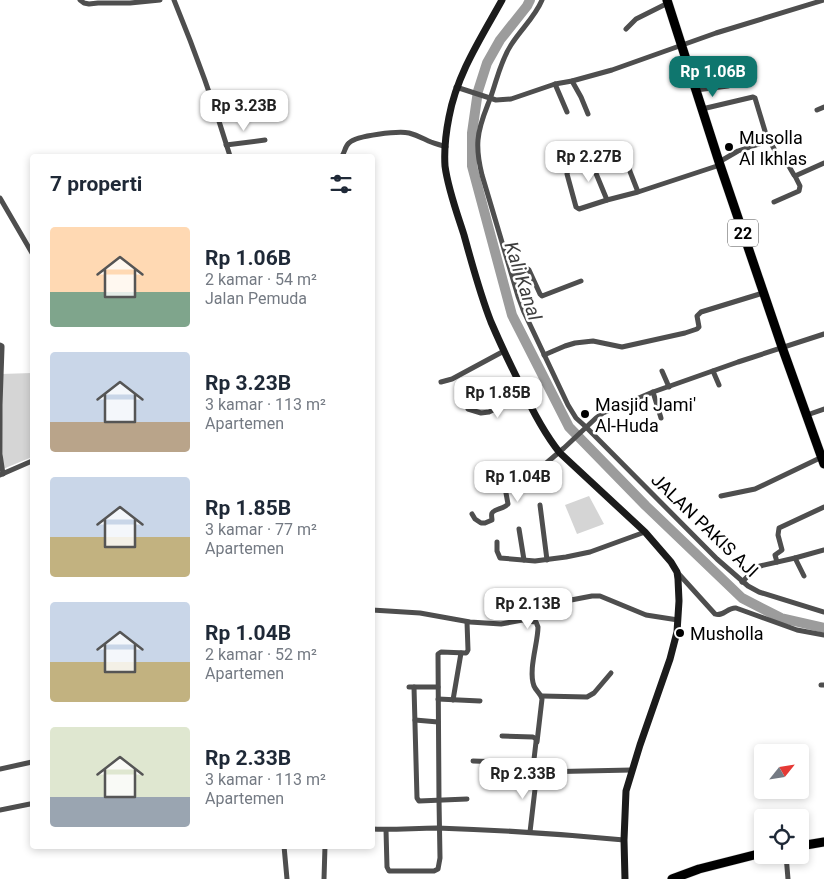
<!DOCTYPE html>
<html lang="id">
<head>
<meta charset="utf-8">
<style>
	:root { --surface:#fff; --page:#f6f6f7; --text:#1f2937; --muted:#747a83; --accent:#0f766e }
	body { margin:0; font-family:Roboto,sans-serif; background:var(--page); color:var(--text); height:100vh; display:flex; flex-direction:column; font-size:19px; white-space:nowrap }
	* { box-sizing:border-box; margin:0 }
	p { font-size:16px; color:var(--muted) }
	.icon { flex:none; width:28px; height:28px; fill:none; stroke:currentColor; stroke-width:2; stroke-linecap:round; stroke-linejoin:round }
	.map { position:relative; flex:1; overflow:hidden }
	.drawer { position:absolute; left:30px; top:154px; width:345px; height:695px; display:flex; flex-direction:column; background:var(--surface); border-radius:5px; box-shadow:0 2px 8px #0003 }
	.drawer>* { flex:none }
	.needle { width:32px; rotate:60deg }
	.tools { position:absolute; left:754px; top:744px; display:grid; gap:10px }
	.tools a { display:grid; place-items:center; width:55px; height:55px; border-radius:5px; background:var(--surface); box-shadow:0 2px 8px #0003; font-size:25px }
	.price { position:absolute; translate:-50% -42px; padding:0 11px; border-radius:10px; background:#fff; color:#222; font-size:16px; line-height:32px; filter:drop-shadow(0 1px 2px #0008) }
	.price::after { content:''; position:absolute; left:50%; top:30px; width:15px; height:11px; margin-left:-8px; background:inherit; clip-path:polygon(0 0,100% 0,50% 100%) }
	.price.selected { background:var(--accent); color:#fff }
	ul { padding:0; list-style:none }
	li { display:flex; align-items:center; gap:15px; height:125px; padding:0 20px }
	li span { display:grid; place-items:center; flex:none; width:140px; height:100px; border-radius:5px; color:#555 }
	li>.icon { margin-inline-start:auto }
	span .icon { width:60px; height:60px; fill:#fffc; stroke-width:1 }
	li b { font-size:21px }
	h2 { display:flex; justify-content:space-between; align-items:center; height:60px; padding:0 20px; font-size:21px }
	.map>svg:first-child { display:block }
	.grass { fill:#d5d5d5 }
	.lines { fill:none; stroke-linecap:round; stroke-linejoin:round }
	.river { stroke:#9c9c9c; stroke-width:10 }
	.trunk-casing { stroke:#dbdbdb; stroke-width:10 }
	.minor { stroke:#4e4e4e; stroke-width:5 }
	.secondary { stroke:#1b1b1b; stroke-width:7 }
	.trunk { stroke:#000; stroke-width:9 }
	.poi-dot { fill:#000; stroke:#fff; stroke-width:2 }
	.labels { text-anchor:middle; dominant-baseline:central; stroke-width:5; stroke-linejoin:round; paint-order:stroke }
	.shield { fill:#fff; stroke:#4c4c4c; stroke-width:1 }
	.shield-label { font-size:16px; font-weight:bold; fill:#000 }
	.poi-label { font-size:18px; fill:#000; stroke:#fff; text-anchor:start }
	.street-label { font-size:18px; fill:#000; stroke:#fff }
	.water-label { font-size:19px; font-style:italic; fill:#3d3d3d; stroke:#fff }
</style>
</head>
<body>
<div class="map">
<svg width="824" height="879" viewBox="0 0 824 879">
	<rect width="100%" height="100%" fill="#fff"/>
	<!-- grass -->
	<g class="grass">
		<polygon points="32,373 32,457 3,469 1,374"/>
		<polygon points="589,496 604,524 577,534 565,505"/>
	</g>
	<g class="lines">
		<!-- river -->
		<polyline class="river" points="530,0 527,6 500,40 487,63 478,91 472,133 472,166 512,315 569,427 646,506 742,598 781,618 824,628"/>
		<defs>
			<g id="trunk">
				<polyline points="667,0 720,165 782,347 824,464"/>
				<polyline points="800,846 824,842"/>
				<polyline points="672,879 699,869 762,853"/>
			</g>
		</defs>
		<!-- trunk casing -->
		<use href="#trunk" class="trunk-casing"/>
		<!-- minor -->
		<g class="minor">
			<polyline points="80,0 84,3 89,4 98,3 130,3 160,0"/>
			<path d="M174,0C195,51 214,103 230,156"/>
			<path d="M542,0C535,17 521,29 511,45C500,62 497,80 490,99C485,112 479,125 478,140C477,152 479,163 482,175L518,296L524,312L568,405L576,418L586,427L717,559L748,586L759,592L824,612"/>
			<polyline points="626,29 636,19 668,3"/>
			<polyline points="572,81 581,97 588,114"/>
			<polyline points="555,84 567,112"/>
			<polyline points="456,87 496,100 511,99 555,84 572,81 612,70 716,33 824,0"/>
			<polyline points="696,90 728,86"/>
			<polyline points="702,109 753,97 755,98 768,141 771,143 782,164 787,163 794,175 795,176 824,163"/>
			<polyline points="817,110 824,107"/>
			<polyline points="226,145 265,140"/>
			<path d="M342,156C345,152 345,146 349,143C357,135 399,131 409,133C417,135 424,139 431,142C436,144 441,145 446,147"/>
			<polyline points="590,159 607,200"/>
			<polyline points="719,162 738,151 768,141"/>
			<polyline points="638,192 622,151 619,148 616,148 590,159 572,165 569,167 567,174 576,207 579,209 607,200 638,192 720,165"/>
			<polyline points="0,198 32,253"/>
			<polyline points="774,202 799,191 800,186 795,176"/>
			<polyline points="513,276 528,269 529,270 540,294 542,296 581,281"/>
			<polyline points="0,345 2,346 2,348 0,405 0,454 3,474"/>
			<polyline points="544,355 565,346 575,343 593,341 622,347 685,333 697,329 699,327 697,316 701,312 763,293"/>
			<polyline points="662,371 669,387"/>
			<polyline points="713,371 719,385"/>
			<polyline points="441,382 452,379 504,351"/>
			<polyline points="653,392 661,418"/>
			<polyline points="468,409 481,413 489,412 525,395"/>
			<polyline points="807,415 824,409"/>
			<polyline points="0,475 32,461"/>
			<polyline points="721,496 755,489 822,457"/>
			<polyline points="540,505 547,560"/>
			<path d="M472,514L475,519L481,523H485L492,520C492,518 491,515 492,513C494,509 504,509 508,504L504,482L507,476L510,474H523L533,471L544,465L564,448L596,418L603,413L653,392L738,362L824,334"/>
			<polyline points="519,529 524,560"/>
			<polyline points="497,542 497,551 500,558 535,561 566,557 590,552 645,532"/>
			<polyline points="777,562 775,555 782,550 778,535 779,528 824,507"/>
			<path d="M677,572L715,614C723,617 728,607 736,608L797,630L824,635"/>
			<polyline points="804,576 795,558 824,550"/>
			<polyline points="742,582 755,569 760,566 795,558"/>
			<polyline points="372,610 420,613 470,622 501,624 528,619 558,604 571,600 592,596 600,596 646,615 678,620"/>
			<path d="M525,621L536,622L538,627C538,643 528,670 534,686C536,691 541,694 542,699L537,742"/>
			<polyline points="821,685 824,685"/>
			<polyline points="409,687 438,687"/>
			<polyline points="414,687 417,798 419,801 467,799"/>
			<polyline points="542,696 587,697 594,693 611,673"/>
			<polyline points="438,699 480,701"/>
			<polyline points="453,700 461,653"/>
			<polyline points="415,720 438,722"/>
			<polyline points="502,736 533,737 536,739 536,742 533,768 537,772 632,770"/>
			<polyline points="473,761 534,763"/>
			<polyline points="0,769 32,762"/>
			<polyline points="0,810 30,804"/>
			<polyline points="760,828 762,836"/>
			<path d="M372,829C394,830 416,828 437,828C500,830 562,834 624,840"/>
			<polyline points="386,830 387,867 389,871 434,871 438,869 440,858 439,800 438,654 441,652 466,653 467,652 468,650 467,622"/>
			<polyline points="530,832 537,772"/>
			<polyline points="284,846 287,879"/>
			<polyline points="786,855 788,879"/>
			<polyline points="324,879 325,846"/>
		</g>
		<!-- secondary -->
		<path class="secondary" d="M502,0C481,38 457,74 449,117C446,132 444,150 445,166C448,189 457,213 464,235C472,264 480,294 491,322C500,343 510,364 520,384C531,408 543,432 560,453L645,532L671,562L677,572L678,579L679,601L677,632L670,659L640,745L626,791L624,840L625,879"/>
		<!-- trunk -->
		<use href="#trunk" class="trunk"/>
	</g>
	<!-- markers -->
	<g class="poi-dot">
		<circle cx="729" cy="147" r="5"/>
		<circle cx="585" cy="414" r="5"/>
		<circle cx="680" cy="633" r="5"/>
	</g>
	<g class="labels">
		<!-- shield labels -->
		<rect class="shield" x="728" y="219.5" width="30" height="27" rx="4"/>
		<g class="shield-label">
			<text x="743" y="233">22</text>
		</g>
		<!-- poi labels -->
		<g class="poi-label">
			<text x="739" y="137">Musolla<tspan x="739" dy="21">Al Ikhlas</tspan></text>
			<text x="595" y="404">Masjid Jami'<tspan x="595" dy="21">Al-Huda</tspan></text>
			<text x="690" y="633">Musholla</text>
		</g>
		<!-- street labels -->
		<g class="street-label">
			<text transform="translate(705 525) rotate(44)">JALAN PAKIS AJI</text>
		</g>
		<!-- water labels -->
		<g class="water-label">
			<text transform="translate(523 281) rotate(72)">Kali Kanal</text>
		</g>
	</g>
</svg>
<div class="tools">
<a><svg class="needle" viewBox="-14 -14 28 28"><path d="M0-13l5 13h-10z" fill="#e53935"/><path d="M0 13l5-13h-10z" fill="#747a83"/></svg></a>
<a><svg class="icon" aria-label="locate" viewBox="0 0 24 24"><circle cx="12" cy="12" r="6"/><path d="M12 2v4M12 18v4M2 12h4M18 12h4"/></svg></a>
</div>
<b class="price selected" style="left:713px;top:98px">Rp 1.06B</b>
<b class="price" style="left:244px;top:132px">Rp 3.23B</b>
<b class="price" style="left:589px;top:183px">Rp 2.27B</b>
<b class="price" style="left:498px;top:419px">Rp 1.85B</b>
<b class="price" style="left:518px;top:503px">Rp 1.04B</b>
<b class="price" style="left:528px;top:630px">Rp 2.13B</b>
<b class="price" style="left:523px;top:800px">Rp 2.33B</b>
<section class="drawer">
<h2>7 properti<svg class="icon" aria-label="filters" viewBox="0 0 24 24"><path d="M4 7h16M4 17h16"/><circle cx="9" cy="7" r="2"/><circle cx="15" cy="17" r="2"/></svg></h2>
<ul>
<li><span style="background:linear-gradient(#ffd9b3 65%,#7fa58c 0)"><svg class="icon" aria-label="home" viewBox="0 0 24 24"><path d="M3 11l9-7 9 7M6 9v11h12V9"/></svg></span><div><b>Rp 1.06B</b><p>2 kamar · 54 m²</p><p>Jalan Pemuda</p></div></li>
<li><span style="background:linear-gradient(#c9d6e8 70%,#b9a48a 0)"><svg class="icon" aria-label="home" viewBox="0 0 24 24"><path d="M3 11l9-7 9 7M6 9v11h12V9"/></svg></span><div><b>Rp 3.23B</b><p>3 kamar · 113 m²</p><p>Apartemen</p></div></li>
<li><span style="background:linear-gradient(#c9d6e8 60%,#c2b280 0)"><svg class="icon" aria-label="home" viewBox="0 0 24 24"><path d="M3 11l9-7 9 7M6 9v11h12V9"/></svg></span><div><b>Rp 1.85B</b><p>3 kamar · 77 m²</p><p>Apartemen</p></div></li>
<li><span style="background:linear-gradient(#c9d6e8 60%,#c2b280 0)"><svg class="icon" aria-label="home" viewBox="0 0 24 24"><path d="M3 11l9-7 9 7M6 9v11h12V9"/></svg></span><div><b>Rp 1.04B</b><p>2 kamar · 52 m²</p><p>Apartemen</p></div></li>
<li><span style="background:linear-gradient(#dfe7d0 70%,#9aa5b1 0)"><svg class="icon" aria-label="home" viewBox="0 0 24 24"><path d="M3 11l9-7 9 7M6 9v11h12V9"/></svg></span><div><b>Rp 2.33B</b><p>3 kamar · 113 m²</p><p>Apartemen</p></div></li>
</ul>
</section>
</div>
</body>
</html>
